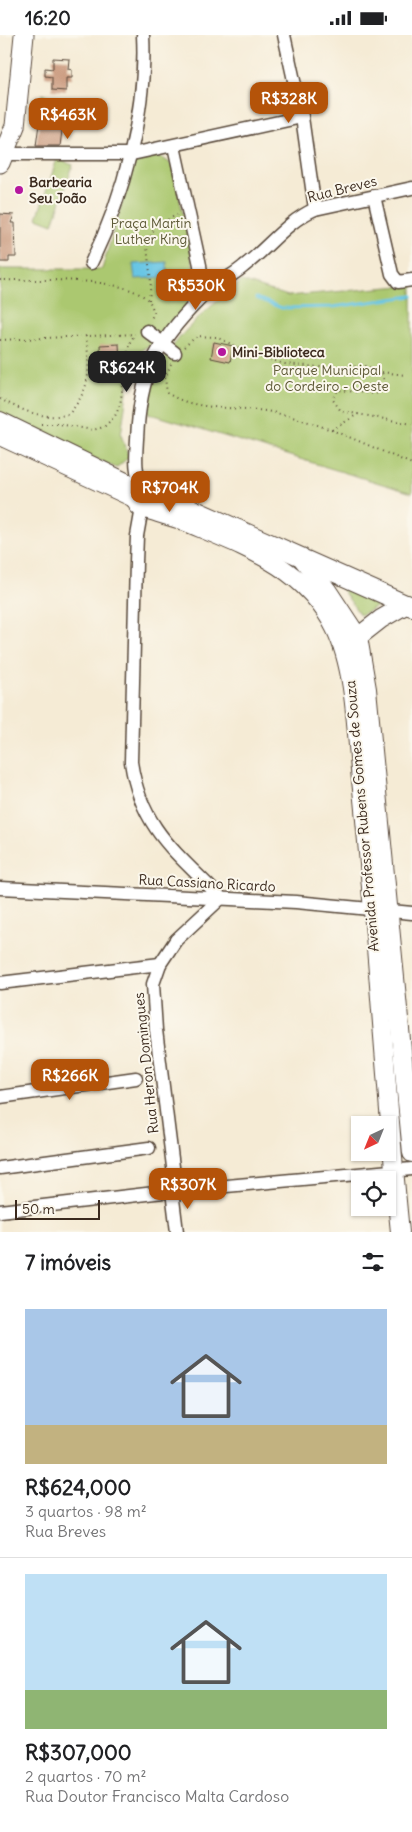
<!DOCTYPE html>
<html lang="pt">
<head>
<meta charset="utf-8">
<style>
	:root { --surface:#fff; --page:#f2f2f2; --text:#202124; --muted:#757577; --line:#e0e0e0; --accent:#b45309 }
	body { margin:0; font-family:Delius,sans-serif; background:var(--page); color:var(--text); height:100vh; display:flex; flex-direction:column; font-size:19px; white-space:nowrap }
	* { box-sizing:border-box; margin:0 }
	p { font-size:16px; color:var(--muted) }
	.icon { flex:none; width:28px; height:28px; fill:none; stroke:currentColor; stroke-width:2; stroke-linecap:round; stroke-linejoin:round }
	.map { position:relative; height:1197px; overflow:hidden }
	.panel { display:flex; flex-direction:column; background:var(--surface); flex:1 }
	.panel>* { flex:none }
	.needle { width:32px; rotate:223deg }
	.tools { position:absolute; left:351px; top:1081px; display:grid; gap:10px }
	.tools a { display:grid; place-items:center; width:45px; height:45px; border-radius:0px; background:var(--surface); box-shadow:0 1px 4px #0004; font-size:25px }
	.scale { position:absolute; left:15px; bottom:12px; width:85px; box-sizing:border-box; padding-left:5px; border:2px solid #3b2a1e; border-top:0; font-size:14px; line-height:18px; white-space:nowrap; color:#3b2a1e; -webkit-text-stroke:4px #fbf7ec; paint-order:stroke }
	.price { position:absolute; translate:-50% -42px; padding:0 11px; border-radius:10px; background:var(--accent); color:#fff; font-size:16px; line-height:32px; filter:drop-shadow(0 1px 2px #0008) }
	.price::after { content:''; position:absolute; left:50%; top:30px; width:15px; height:11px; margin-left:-8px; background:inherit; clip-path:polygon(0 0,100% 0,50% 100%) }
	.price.selected { background:#222; color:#fff }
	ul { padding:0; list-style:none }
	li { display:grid; align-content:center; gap:10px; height:265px; padding:0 25px }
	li+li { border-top:1px solid var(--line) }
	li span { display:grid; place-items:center; height:155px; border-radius:0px; color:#555 }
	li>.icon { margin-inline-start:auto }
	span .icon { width:90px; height:90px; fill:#fffc; stroke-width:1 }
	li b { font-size:21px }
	h2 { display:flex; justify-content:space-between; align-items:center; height:60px; padding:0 25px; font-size:21px }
	.status { display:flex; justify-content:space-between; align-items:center; height:35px; padding:0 25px; background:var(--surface); direction:ltr }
	.status svg { height:14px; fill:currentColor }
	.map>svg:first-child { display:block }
	.green { fill:#abc86f; stroke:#737946 }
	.water { fill:#66c5e4; stroke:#507881 }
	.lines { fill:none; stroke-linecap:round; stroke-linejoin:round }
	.stream { stroke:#66c5e4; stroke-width:3 }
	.building { fill:#ca9a7e }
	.street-casing { stroke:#574739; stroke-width:15 }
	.secondary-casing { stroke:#574739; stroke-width:20 }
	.primary-casing { stroke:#574739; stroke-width:21 }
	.path { stroke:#574739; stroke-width:2; stroke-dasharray:1 4; stroke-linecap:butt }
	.street { stroke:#fff; stroke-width:12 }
	.secondary { stroke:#fff; stroke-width:18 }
	.primary { stroke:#fff; stroke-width:19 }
	.poi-dot { fill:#b5179e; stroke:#fbf7ec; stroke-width:2 }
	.labels { text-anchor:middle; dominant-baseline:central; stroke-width:4; stroke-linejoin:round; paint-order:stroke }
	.poi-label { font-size:14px; font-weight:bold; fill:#3b2a1e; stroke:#fbf7ec; text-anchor:start }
	.street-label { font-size:14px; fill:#3b2a1e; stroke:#fbf7ec }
	.park-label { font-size:14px; fill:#5d5936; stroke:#fbf7ec }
</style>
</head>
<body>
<div class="status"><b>16:20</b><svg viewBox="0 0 49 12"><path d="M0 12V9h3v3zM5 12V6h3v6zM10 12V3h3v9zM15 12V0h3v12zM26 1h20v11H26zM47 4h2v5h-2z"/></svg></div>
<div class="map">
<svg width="412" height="1197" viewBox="0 0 412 1197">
	<rect width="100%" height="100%" fill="#fbf7ec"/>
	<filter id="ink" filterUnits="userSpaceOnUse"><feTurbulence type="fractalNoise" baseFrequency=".02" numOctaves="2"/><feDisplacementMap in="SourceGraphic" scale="10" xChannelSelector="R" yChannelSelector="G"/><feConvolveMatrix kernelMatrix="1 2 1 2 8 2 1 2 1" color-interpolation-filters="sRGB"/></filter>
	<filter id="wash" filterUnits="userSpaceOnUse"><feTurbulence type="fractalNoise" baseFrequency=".0096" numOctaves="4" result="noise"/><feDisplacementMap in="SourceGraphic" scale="20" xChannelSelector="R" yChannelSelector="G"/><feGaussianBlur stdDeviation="1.12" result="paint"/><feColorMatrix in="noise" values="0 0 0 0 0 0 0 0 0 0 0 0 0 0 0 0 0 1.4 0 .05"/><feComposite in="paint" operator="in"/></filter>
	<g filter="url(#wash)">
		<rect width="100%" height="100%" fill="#f5ebd5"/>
		<!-- green -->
		<g class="green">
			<polygon points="42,59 65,64 65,73 42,67"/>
			<polygon points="149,120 161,122 173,130 196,244 193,263 154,308 143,314 131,329 121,400 129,422 116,433 0,381 0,234 102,234 136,122"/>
			<polygon points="57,124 73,130 53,189 37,183"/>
			<path d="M242,246L288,261L412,250V458L148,378C150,365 151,351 156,340C174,299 209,273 242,246Z"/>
			<polygon points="341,553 380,570 360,580"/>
		</g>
		<!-- water -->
		<polygon class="water" points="167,227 168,242 135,244 133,229"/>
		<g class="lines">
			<!-- stream -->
			<polyline class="stream" points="256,263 282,273 333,272 412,261"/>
		</g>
		<g id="blocks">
			<!-- building -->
			<g class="building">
				<polygon points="53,23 69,24 68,34 72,35 72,43 66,43 66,56 52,55 52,42 45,41 45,33 53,34"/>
				<polygon points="42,67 65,73 60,111 36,111"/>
				<polygon points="0,179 14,180 11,188 15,188 16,222 9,222 9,227 0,227"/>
				<polygon points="214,307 233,311 230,327 211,323"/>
				<polygon points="119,309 120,328 101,329 100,310"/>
			</g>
		</g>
	</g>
	<g filter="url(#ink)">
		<use href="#blocks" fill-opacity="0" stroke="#574739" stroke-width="1"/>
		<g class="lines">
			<defs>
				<g id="street">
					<polyline points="284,0 302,82 315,174"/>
					<polyline points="174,111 200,230 202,248"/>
					<polyline points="5,119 132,119 302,82"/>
					<polyline points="374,161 392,239 398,247 412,245"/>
					<path d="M91,228C124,161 147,74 143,0"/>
					<path d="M215,252C224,244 235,239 244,231C269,212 286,187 315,174L412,153"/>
					<polyline points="147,296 175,318"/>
					<path d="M143,452C134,438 136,421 137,404C140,338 154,310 201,263"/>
					<path d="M142,473L137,501L136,527L131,727C141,794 177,818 221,863L176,905L160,929L153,949L156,995L176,1156"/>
					<polyline points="0,853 296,867 412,878"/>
					<polyline points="0,948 160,929"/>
					<polyline points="0,1062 136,1043"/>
					<polyline points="0,1133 149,1113"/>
					<polyline points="172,1156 177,1197"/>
					<polyline points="0,1176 172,1156 412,1134"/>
				</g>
				<g id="secondary">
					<polyline points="0,386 140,454"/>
					<polyline points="0,401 136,464"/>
					<polyline points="157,458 301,522 327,555 358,602 367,654 412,1118"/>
					<path d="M150,474L158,468L157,458L153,453L143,452L136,460C136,465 136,469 140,472C142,473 174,483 181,485C242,511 304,530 335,593C357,637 356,706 362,754C377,902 385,1050 400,1197"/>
					<polyline points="306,525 412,572"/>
					<polyline points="358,602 381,584 407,569"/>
				</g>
				<polyline id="primary" points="0,128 15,91 24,0"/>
			</defs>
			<!-- street casing -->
			<use href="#street" class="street-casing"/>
			<!-- secondary casing -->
			<use href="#secondary" class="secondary-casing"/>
			<!-- primary casing -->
			<use href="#primary" class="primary-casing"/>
			<!-- path -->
			<g class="path">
				<path d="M0,245C37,246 119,240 147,264C151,267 152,273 154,277L151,284"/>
				<polyline points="149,265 151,247 147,212 155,191 177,180"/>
				<polyline points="0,305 135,299"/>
				<polyline points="184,312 197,301 216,302 259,322 285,329 331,333 366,331 382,337 385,351 376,359 338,355 333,365 341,376 412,389"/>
				<path d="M171,329L165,343L167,358C198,378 236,370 271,377C321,387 366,410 412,429"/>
				<polyline points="382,337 405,340"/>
				<path d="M0,364C21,375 45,386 69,379C92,351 90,336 86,301"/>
				<polyline points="41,389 59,389 93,395 104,392 115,381 120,370 129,309 135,299"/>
				<polyline points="332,395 358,379"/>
			</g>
			<!-- street -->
			<use href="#street" class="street"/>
			<!-- secondary -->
			<use href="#secondary" class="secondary"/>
			<!-- primary -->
			<use href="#primary" class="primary"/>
		</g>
	</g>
	<!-- markers -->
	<g class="poi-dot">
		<circle cx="19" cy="155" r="5"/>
		<circle cx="222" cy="317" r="5"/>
	</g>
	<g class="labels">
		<!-- poi labels -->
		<g class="poi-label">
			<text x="29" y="147">Barbearia<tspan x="29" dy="16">Seu João</tspan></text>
			<text x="232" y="317">Mini-Biblioteca</text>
		</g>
		<!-- street labels -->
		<g class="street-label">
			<text transform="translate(342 154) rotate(-14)">Rua Breves</text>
			<text transform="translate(362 781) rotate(-95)">Avenida Professor Rubens Gomes de Souza</text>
			<text transform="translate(207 848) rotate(3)">Rua Cassiano Ricardo</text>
			<text transform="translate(146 1028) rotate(-96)">Rua Heron Domingues</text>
		</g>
		<!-- park labels -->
		<g class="park-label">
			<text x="151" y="188">Praça Martin<tspan x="151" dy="16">Luther King</tspan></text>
			<text x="327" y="335">Parque Municipal<tspan x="327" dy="16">do Cordeiro - Oeste</tspan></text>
		</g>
	</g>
</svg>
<div class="tools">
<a><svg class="needle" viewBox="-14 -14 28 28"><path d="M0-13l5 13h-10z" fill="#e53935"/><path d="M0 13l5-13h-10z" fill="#757577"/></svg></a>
<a><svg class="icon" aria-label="locate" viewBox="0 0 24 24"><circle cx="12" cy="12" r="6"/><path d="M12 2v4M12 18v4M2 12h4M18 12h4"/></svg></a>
</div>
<div class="scale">50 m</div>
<b class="price" style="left:289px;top:89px">R$328K</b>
<b class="price" style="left:68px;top:105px">R$463K</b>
<b class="price" style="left:196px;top:276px">R$530K</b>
<b class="price selected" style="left:127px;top:358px">R$624K</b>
<b class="price" style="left:170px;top:478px">R$704K</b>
<b class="price" style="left:70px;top:1066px">R$266K</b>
<b class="price" style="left:188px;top:1175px">R$307K</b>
</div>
<section class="panel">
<h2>7 imóveis<svg class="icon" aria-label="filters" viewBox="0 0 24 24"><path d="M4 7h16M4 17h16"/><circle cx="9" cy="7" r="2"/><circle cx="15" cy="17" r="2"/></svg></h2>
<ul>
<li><span style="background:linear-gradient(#a9c7e8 75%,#c2b280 0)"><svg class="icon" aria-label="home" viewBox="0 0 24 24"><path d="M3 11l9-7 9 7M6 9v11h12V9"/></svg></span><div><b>R$624,000</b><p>3 quartos · 98 m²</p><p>Rua Breves</p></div></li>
<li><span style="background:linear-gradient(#bfe0f5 75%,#8fb573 0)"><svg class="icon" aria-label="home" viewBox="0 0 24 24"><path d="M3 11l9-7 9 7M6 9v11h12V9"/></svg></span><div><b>R$307,000</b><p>2 quartos · 70 m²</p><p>Rua Doutor Francisco Malta Cardoso</p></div></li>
</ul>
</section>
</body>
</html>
